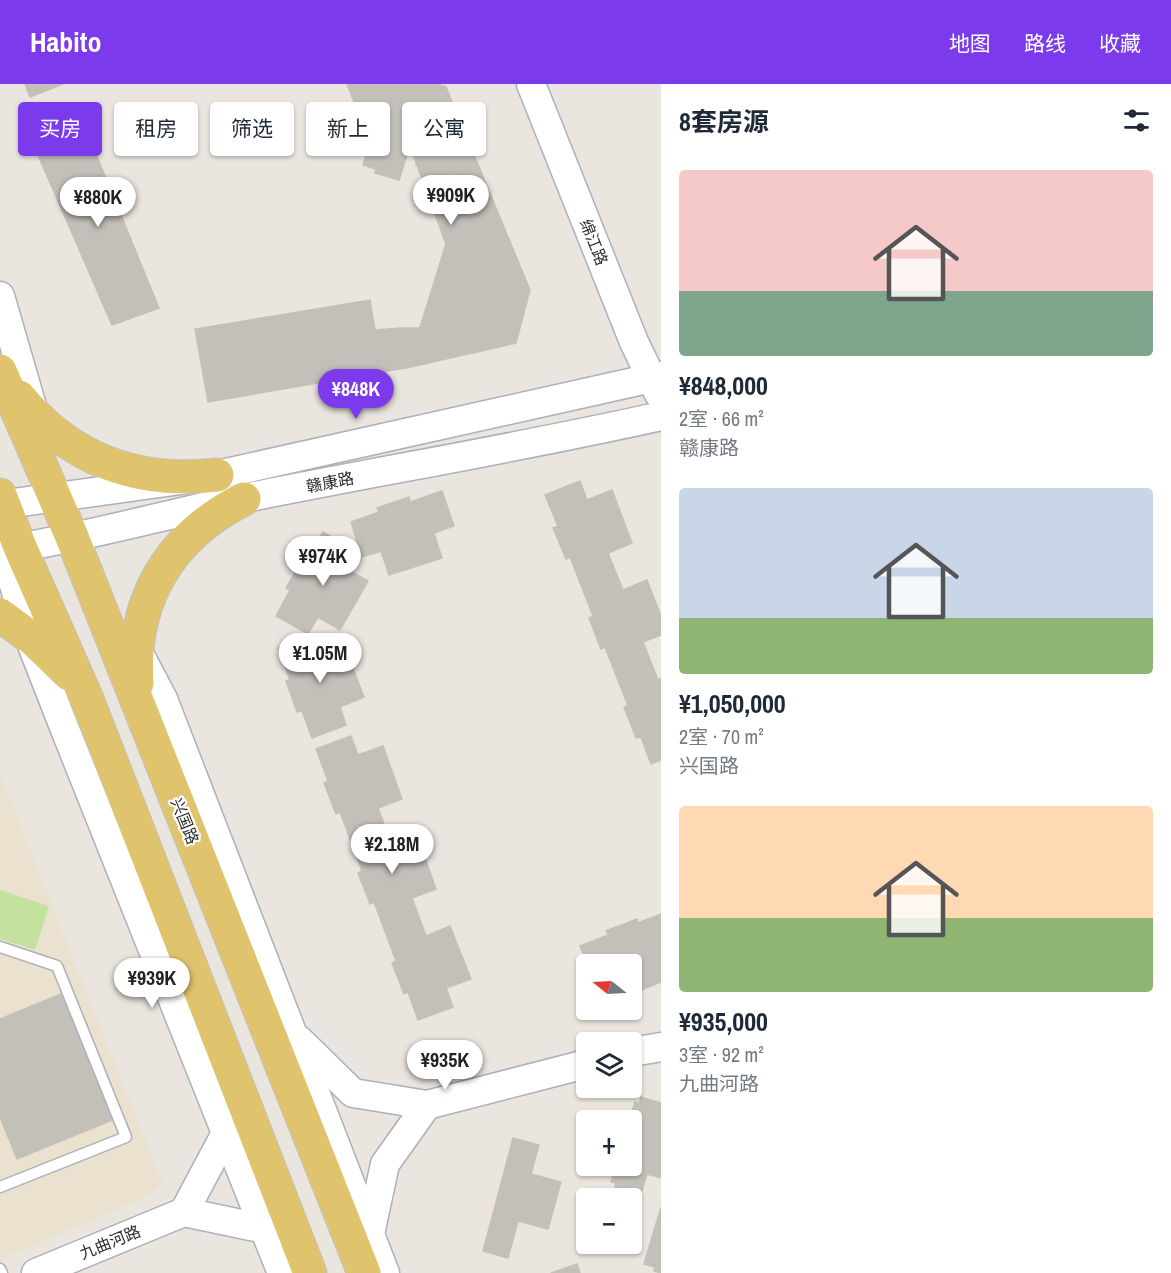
<!DOCTYPE html>
<html lang="zh">
<head>
<meta charset="utf-8">
<style>
	:root { --surface:#fff; --page:#f2f2f3; --text:#1f2937; --muted:#747a83; --accent:#7c3aed }
	body { margin:0; font-family:"Archivo Narrow","Noto Sans SC",sans-serif; background:var(--page); color:var(--text); height:100vh; display:flex; flex-direction:column; font-size:22px; white-space:nowrap }
	* { box-sizing:border-box; margin:0 }
	p { font-size:20px; color:var(--muted) }
	.icon { flex:none; width:33px; height:33px; fill:none; stroke:currentColor; stroke-width:2; stroke-linecap:round; stroke-linejoin:round }
	.map { position:relative; flex:1; overflow:hidden }
	.side { display:flex; flex-direction:column; background:var(--surface); width:510px }
	.side>* { flex:none }
	.banner { position:absolute; left:18px; top:18px; width:552px; height:54px; display:flex; gap:12px }
	.needle { width:39px; rotate:288deg }
	.buttons { position:absolute; left:576px; top:870px; display:grid; gap:12px }
	.buttons a { display:grid; place-items:center; width:66px; height:66px; border-radius:6px; background:var(--surface); box-shadow:0 2px 4px #0004; font-size:30px }
	.price { position:absolute; translate:-50% -51px; padding:0 14px; border-radius:21px; background:#fff; color:#222; font-size:20px; line-height:39px; filter:drop-shadow(0 2px 3px #0008) }
	.price::after { content:''; position:absolute; left:50%; top:36px; width:18px; height:14px; margin-left:-9px; background:inherit; clip-path:polygon(0 0,100% 0,50% 100%) }
	.price.active { background:var(--accent); color:#fff }
	ul { padding:0; list-style:none }
	li { display:grid; align-content:center; gap:12px; height:318px; padding:0 18px }
	li span { display:grid; place-items:center; height:186px; border-radius:6px; color:#555 }
	li>.icon { margin-inline-start:auto }
	span .icon { width:108px; height:108px; fill:#fffc; stroke-width:1 }
	li b { font-size:26px }
	h2 { display:flex; justify-content:space-between; align-items:center; height:72px; padding:0 18px; font-size:26px }
	.tag { padding:0 21px; border-radius:6px; background:var(--surface); box-shadow:0 2px 4px #0004; font-size:21px; line-height:54px }
	.tag.active { background:var(--accent); color:#fff }
	header { display:flex; align-items:center; gap:36px; box-sizing:border-box; height:84px; padding:0 30px; background:var(--accent); color:#fff }
	header strong { font-size:28px }
	nav { display:flex; gap:33px; margin-inline-start:auto; font-size:21px }
	main { display:flex; flex:1; min-height:0 }
	.map>svg:first-child { display:block }
	.education { fill:#eae1cf }
	.pitch { fill:#c5e19e }
	.building { fill:#c3bfb9; stroke:#c6c0b8; stroke-width:1.5 }
	.lines { fill:none; stroke-linecap:round; stroke-linejoin:round }
	.lane-casing { stroke:#aeb0b9; stroke-width:13 }
	.secondary-casing { stroke:#aeb0b9; stroke-width:31 }
	.primary-casing { stroke:#c3c3c3; stroke-width:35 }
	.lane { stroke:#fff; stroke-width:10 }
	.secondary { stroke:#fff; stroke-width:28 }
	.primary { stroke:#e0c36d; stroke-width:33 }
	.labels { text-anchor:middle; dominant-baseline:central; stroke-width:4.5; stroke-linejoin:round; paint-order:stroke }
	.street-label { font-size:16px; fill:#2a2a2a; stroke:#fff }
</style>
</head>
<body>
<header>
<strong>Habito</strong>
<nav><a>地图</a><a>路线</a><a>收藏</a></nav>
</header>
<main>
<div class="map">
<svg width="661" height="1189" viewBox="0 0 661 1189">
	<rect width="100%" height="100%" fill="#eae5de"/>
	<!-- education -->
	<polygon class="education" points="0,690 163,1101 149,1111 102,1132 0,1175"/>
	<!-- pitch -->
	<polygon class="pitch" points="0,806 49,822 35,866 0,855"/>
	<!-- building -->
	<g class="building">
		<polygon points="25,0 63,0 30,13"/>
		<polygon points="347,0 438,0 446,3 530,206 516,259 406,284 400,244 420,244 446,160 410,62 366,49"/>
		<polygon points="388,0 417,0 427,3 416,39 430,44 432,36 465,46 451,92 416,81 421,66 410,62 399,96 375,89 376,85 363,81 373,48 380,51 386,34 378,32"/>
		<polygon points="87,48 159,224 112,241 37,69"/>
		<polygon points="446,160 460,164 462,160 484,167 472,203 487,208 489,200 522,210 507,256 473,245 478,230 466,226 456,260 432,253 433,249 420,244 430,212 437,215 442,198 435,196"/>
		<polygon points="370,216 375,246 400,244 406,284 208,318 195,245"/>
		<polygon points="580,397 587,416 612,406 632,459 608,469 623,506 647,496 661,532 661,551 643,558 658,596 661,594 661,676 651,680 641,653 636,654 624,623 628,622 605,563 601,565 589,534 593,532 570,473 566,475 553,444 558,442 545,411"/>
		<polygon points="442,407 454,442 434,449 442,474 389,491 381,467 362,473 351,438 379,428 377,424 409,413 410,418"/>
		<polygon points="323,448 355,466 345,484 368,497 340,546 318,533 308,550 276,532 290,506 286,504 303,475 307,477"/>
		<polygon points="313,551 320,570 344,561 364,613 340,623 346,641 312,654 302,627 297,628 286,597 290,596 278,564"/>
		<polygon points="351,652 358,671 383,662 402,715 378,724 392,761 417,752 436,805 412,814 426,852 450,842 471,895 446,904 453,923 418,936 408,908 404,910 392,879 396,877 374,818 370,820 358,789 362,787 340,728 336,730 324,699 328,697 316,665"/>
		<polygon points="661,830 661,898 632,910 632,880 587,880 580,862 608,851 606,847 637,835 638,839"/>
		<polygon points="61,910 112,1036 17,1075 0,1033 0,935"/>
		<polygon points="641,1013 661,1019 661,1094 647,1090 640,1114 614,1106 616,1099 611,1098 616,1082 632,1082 632,1036 629,1036 635,1018 639,1020"/>
		<polygon points="513,1054 539,1061 531,1090 561,1098 548,1145 518,1137 508,1174 483,1167"/>
		<polygon points="661,1123 661,1189 654,1187 655,1183 644,1180"/>
		<polygon points="577,1180 580,1189 551,1189"/>
	</g>
	<g class="lines">
		<defs>
			<g id="lane">
				<polyline points="0,863 57,882 126,1053 0,1103"/>
				<polyline points="0,1185 2,1189"/>
			</g>
			<g id="secondary">
				<polyline points="531,0 634,258 659,310"/>
				<polyline points="0,212 36,336"/>
				<polyline points="0,421 217,391 661,292"/>
				<polyline points="0,463 11,490 28,551 64,643 282,1189"/>
				<path d="M0,467C83,454 163,431 245,414C384,386 523,363 661,332"/>
				<polyline points="135,562 163,615 385,1189"/>
				<polyline points="299,956 353,1009 427,1021 385,1080 370,1150"/>
				<polyline points="632,968 661,963"/>
				<polyline points="427,1021 586,980"/>
				<polyline points="226,1049 184,1128 265,1145"/>
				<polyline points="36,1189 184,1128"/>
			</g>
			<g id="primary">
				<polyline points="0,287 72,453 364,1189"/>
				<path d="M19,313C70,376 138,400 217,391"/>
				<polyline points="0,411 20,463 87,615 310,1189"/>
				<polyline points="0,531 34,556 69,590"/>
				<path d="M137,599C131,516 170,452 244,415"/>
			</g>
		</defs>
		<!-- lane casing -->
		<use href="#lane" class="lane-casing"/>
		<!-- secondary casing -->
		<use href="#secondary" class="secondary-casing"/>
		<!-- primary casing -->
		<use href="#primary" class="primary-casing"/>
		<!-- lane -->
		<use href="#lane" class="lane"/>
		<!-- secondary -->
		<use href="#secondary" class="secondary"/>
		<!-- primary -->
		<use href="#primary" class="primary"/>
	</g>
	<g class="labels">
		<!-- street labels -->
		<g class="street-label">
			<text transform="translate(594 158) rotate(68)">绵江路</text>
			<text transform="translate(330 398) rotate(-11)">赣康路</text>
			<text transform="translate(185 737) rotate(68)">兴国路</text>
			<text transform="translate(110 1158) rotate(-22)">九曲河路</text>
		</g>
	</g>
</svg>
<div class="buttons">
<a><svg class="needle" viewBox="-14 -14 28 28"><path d="M0-13l5 13h-10z" fill="#e53935"/><path d="M0 13l5-13h-10z" fill="#747a83"/></svg></a>
<a><svg class="icon" aria-label="layers" viewBox="0 0 24 24"><path d="M12 4l9 5-9 5-9-5zM3 14l9 5 9-5"/></svg></a>
<a>+</a>
<a>−</a>
</div>
<b class="price" style="left:451px;top:142px">¥909K</b>
<b class="price" style="left:98px;top:144px">¥880K</b>
<b class="price active" style="left:356px;top:336px">¥848K</b>
<b class="price" style="left:323px;top:503px">¥974K</b>
<b class="price" style="left:320px;top:600px">¥1.05M</b>
<b class="price" style="left:392px;top:791px">¥2.18M</b>
<b class="price" style="left:152px;top:925px">¥939K</b>
<b class="price" style="left:445px;top:1007px">¥935K</b>
<div class="banner">
<a class="tag active">买房</a>
<a class="tag">租房</a>
<a class="tag">筛选</a>
<a class="tag">新上</a>
<a class="tag">公寓</a>
</div>
</div>
<section class="side">
<h2>8套房源<svg class="icon" aria-label="filters" viewBox="0 0 24 24"><path d="M4 7h16M4 17h16"/><circle cx="9" cy="7" r="2"/><circle cx="15" cy="17" r="2"/></svg></h2>
<ul>
<li><span style="background:linear-gradient(#f6c9c9 65%,#7fa58c 0)"><svg class="icon" aria-label="home" viewBox="0 0 24 24"><path d="M3 11l9-7 9 7M6 9v11h12V9"/></svg></span><div><b>¥848,000</b><p>2室 · 66 m²</p><p>赣康路</p></div></li>
<li><span style="background:linear-gradient(#c9d6e8 70%,#8fb573 0)"><svg class="icon" aria-label="home" viewBox="0 0 24 24"><path d="M3 11l9-7 9 7M6 9v11h12V9"/></svg></span><div><b>¥1,050,000</b><p>2室 · 70 m²</p><p>兴国路</p></div></li>
<li><span style="background:linear-gradient(#ffd9b3 60%,#8fb573 0)"><svg class="icon" aria-label="home" viewBox="0 0 24 24"><path d="M3 11l9-7 9 7M6 9v11h12V9"/></svg></span><div><b>¥935,000</b><p>3室 · 92 m²</p><p>九曲河路</p></div></li>
</ul>
</section>
</main>
</body>
</html>
